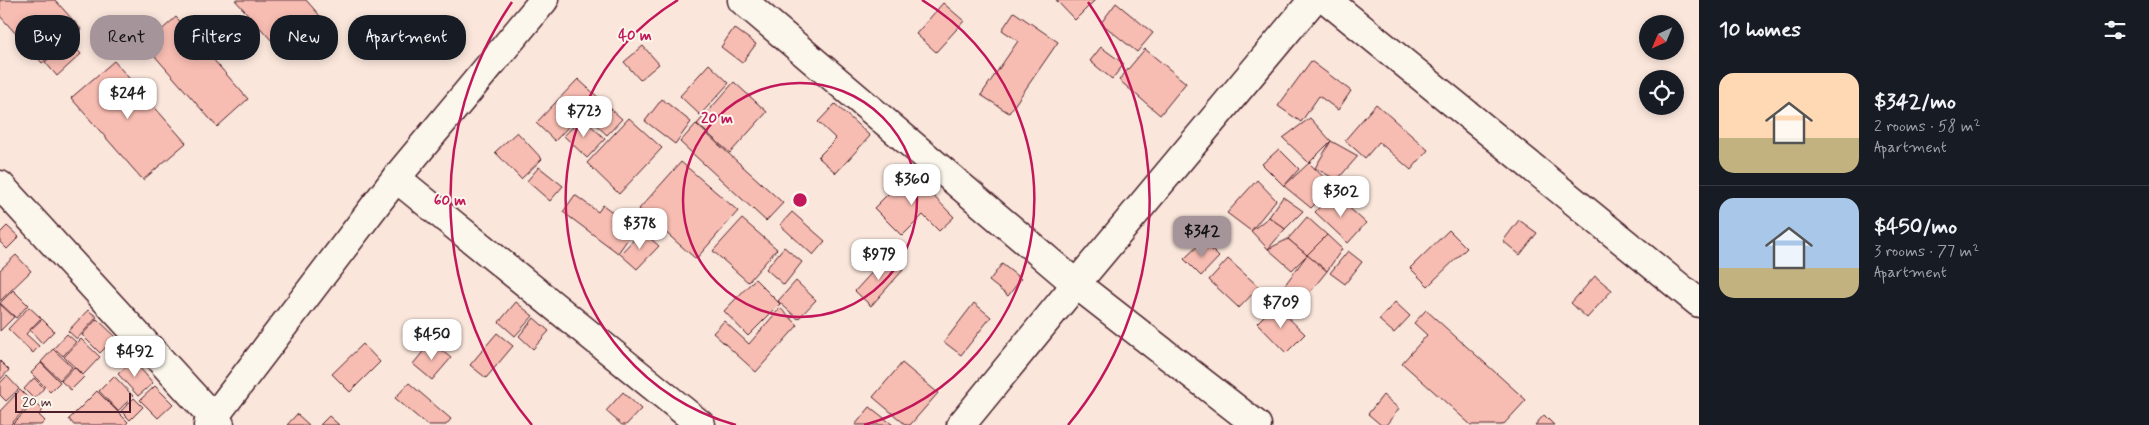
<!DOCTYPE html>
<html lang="en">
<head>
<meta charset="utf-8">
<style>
	:root { --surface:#171b24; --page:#242831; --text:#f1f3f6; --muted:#9ea1a6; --line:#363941; --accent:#a6949b }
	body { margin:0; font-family:Mynerve,sans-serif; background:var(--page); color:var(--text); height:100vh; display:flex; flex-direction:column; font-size:19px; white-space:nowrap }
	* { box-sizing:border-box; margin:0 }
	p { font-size:16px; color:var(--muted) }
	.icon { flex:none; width:28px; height:28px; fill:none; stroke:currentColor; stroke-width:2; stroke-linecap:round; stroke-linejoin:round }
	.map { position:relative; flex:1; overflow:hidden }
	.side { display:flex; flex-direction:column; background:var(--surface); width:450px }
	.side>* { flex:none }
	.top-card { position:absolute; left:15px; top:15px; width:475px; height:45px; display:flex; gap:10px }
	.needle { width:32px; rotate:224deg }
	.controls { position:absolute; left:1639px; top:15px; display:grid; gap:10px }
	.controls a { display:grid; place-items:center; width:45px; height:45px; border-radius:50%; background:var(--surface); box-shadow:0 2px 8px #0003; font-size:25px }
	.scale { position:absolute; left:15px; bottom:12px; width:116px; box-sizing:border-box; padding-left:5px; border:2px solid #4a1f2b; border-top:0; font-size:14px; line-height:18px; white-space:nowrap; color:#4a1f2b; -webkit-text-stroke:4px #fbf7ec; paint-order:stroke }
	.price { position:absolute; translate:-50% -42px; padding:0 11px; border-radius:10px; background:#fff; color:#222; font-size:16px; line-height:32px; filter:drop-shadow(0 1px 2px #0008) }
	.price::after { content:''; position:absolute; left:50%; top:30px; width:15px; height:11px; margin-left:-8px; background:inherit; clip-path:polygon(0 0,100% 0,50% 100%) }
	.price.on { background:var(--accent); color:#111 }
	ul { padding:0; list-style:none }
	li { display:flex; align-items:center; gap:15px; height:125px; padding:0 20px }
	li+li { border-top:1px solid var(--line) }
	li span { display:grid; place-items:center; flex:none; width:140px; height:100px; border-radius:15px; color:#555 }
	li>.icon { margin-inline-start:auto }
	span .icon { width:60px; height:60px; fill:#fffc; stroke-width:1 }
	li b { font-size:21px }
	h2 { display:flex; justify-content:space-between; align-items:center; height:60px; padding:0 20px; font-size:21px }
	.tag { padding:0 18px; border-radius:20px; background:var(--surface); box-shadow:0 2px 8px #0003; font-size:18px; line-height:45px }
	.tag.on { background:var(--accent); color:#111 }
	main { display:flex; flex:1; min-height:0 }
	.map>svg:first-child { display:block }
	.building { fill:#f8bdb2; stroke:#4a1f2b }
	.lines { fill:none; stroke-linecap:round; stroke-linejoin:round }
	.minor-casing { stroke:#4a1f2b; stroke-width:31 }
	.minor { stroke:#fbf7ec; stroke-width:28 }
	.ring { fill:none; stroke:#c2185b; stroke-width:2.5 }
	.centre { fill:#c2185b; stroke:#fbf7ec; stroke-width:2.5 }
	.ring-label { font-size:15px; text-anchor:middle; font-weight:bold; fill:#c2185b; stroke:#fbf7ec; stroke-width:4; stroke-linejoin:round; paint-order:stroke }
</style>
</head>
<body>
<main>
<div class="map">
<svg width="1699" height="425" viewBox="0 0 1699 425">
	<rect width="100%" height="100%" fill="#fae6db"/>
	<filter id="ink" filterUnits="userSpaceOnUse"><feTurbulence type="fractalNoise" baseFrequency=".02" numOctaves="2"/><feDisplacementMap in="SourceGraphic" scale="10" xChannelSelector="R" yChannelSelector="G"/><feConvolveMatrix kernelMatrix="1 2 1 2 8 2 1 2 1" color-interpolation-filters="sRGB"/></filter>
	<g filter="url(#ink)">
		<!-- building -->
		<g class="building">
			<polygon points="0,0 55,0 81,29 42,63 0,16"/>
			<polygon points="235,0 306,0 321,17 282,52"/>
			<polygon points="1056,0 1095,0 1075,20"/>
			<polygon points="943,3 964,21 936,52 916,34"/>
			<polygon points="1116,3 1153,33 1137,52 1101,23"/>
			<polygon points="1014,12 1058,42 1009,113 981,95 1018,41 1002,30"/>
			<polygon points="176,17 248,99 217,127 145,45"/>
			<polygon points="734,28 756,44 742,63 721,47"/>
			<polygon points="69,41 81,54 57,76 45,62"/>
			<polygon points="643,46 659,64 640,80 624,62"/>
			<polygon points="1101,47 1124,64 1112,79 1090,61"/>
			<polygon points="1145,49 1186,83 1160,115 1119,80"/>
			<polygon points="114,61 186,143 143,180 71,98"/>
			<polygon points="1311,61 1351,91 1338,110 1319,96 1301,122 1278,106"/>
			<polygon points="709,64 729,83 700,115 680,96"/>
			<polygon points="578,79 622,119 607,135 582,112 555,141 536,123"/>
			<polygon points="734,82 767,112 730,153 697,124"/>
			<polygon points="662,99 691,122 675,144 645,121"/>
			<polygon points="835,104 870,136 836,173 818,157 836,139 818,122"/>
			<polygon points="1376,104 1428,150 1411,170 1379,142 1365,158 1345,140"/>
			<polygon points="582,117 605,139 587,158 564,136"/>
			<polygon points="629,118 662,148 619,194 587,163"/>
			<polygon points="1310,118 1331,141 1309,163 1283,138"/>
			<polygon points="696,124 783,203 766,221 680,142"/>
			<polygon points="517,132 542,159 521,179 495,152"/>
			<polygon points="1331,141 1358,156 1337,180 1315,168"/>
			<polygon points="1279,149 1299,169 1284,186 1262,164"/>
			<polygon points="681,162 738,211 696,259 639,209"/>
			<polygon points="1309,163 1333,186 1311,208 1284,186"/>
			<polygon points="539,167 563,186 550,201 527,181"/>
			<polygon points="910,172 954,217 939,231 923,215 902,236 874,208"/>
			<polygon points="1257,180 1276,200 1251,231 1227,213"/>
			<polygon points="1333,193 1366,223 1348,243 1315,212"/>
			<polygon points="575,195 598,212 603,205 635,229 618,253 563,212"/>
			<polygon points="1283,197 1303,211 1285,229 1269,217"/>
			<polygon points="792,212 825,241 813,255 780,225"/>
			<polygon points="1269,217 1285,229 1268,249 1251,231"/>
			<polygon points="1307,217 1327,235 1307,255 1288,239"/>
			<polygon points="742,219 777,249 748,282 713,251"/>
			<polygon points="1519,220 1537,233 1520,255 1503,241"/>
			<polygon points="7,226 19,237 7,249 0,242 0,233"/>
			<polygon points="1449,230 1467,248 1428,286 1410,268"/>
			<polygon points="642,231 659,246 637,269 620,254"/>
			<polygon points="1327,235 1342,249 1327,271 1307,255"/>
			<polygon points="1288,239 1307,255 1292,270 1268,249"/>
			<polygon points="1203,241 1219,257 1201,276 1184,259"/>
			<polygon points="784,247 802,262 784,285 766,269"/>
			<polygon points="1348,251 1362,262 1345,284 1330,273"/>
			<polygon points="16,255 31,271 0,301 0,270"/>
			<polygon points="1307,255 1327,271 1290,317 1273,301"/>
			<polygon points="887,256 903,270 871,306 855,291"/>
			<polygon points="1228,259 1259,287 1239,308 1209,280"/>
			<polygon points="1002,264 1021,279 1008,296 989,281"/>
			<polygon points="1595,276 1612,290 1587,318 1571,303"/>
			<polygon points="755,279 780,304 748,336 724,311"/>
			<polygon points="796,281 816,300 798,319 778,301"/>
			<polygon points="13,290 28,305 16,318 0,303"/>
			<polygon points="516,302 533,316 515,336 499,322"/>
			<polygon points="1395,302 1410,316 1394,333 1379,320"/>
			<polygon points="974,303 991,317 961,355 944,342"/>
			<polygon points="0,304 14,317 0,331"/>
			<polygon points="1275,305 1305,334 1286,353 1257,323"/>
			<polygon points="29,307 41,318 26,334 39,346 33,353 8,329"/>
			<polygon points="780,308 798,325 756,372 713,333 724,321 749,344"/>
			<polygon points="88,310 97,317 77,339 68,331"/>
			<polygon points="1426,310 1526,400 1503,425 1471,425 1402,363 1427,335 1414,323"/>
			<polygon points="534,318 549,331 533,349 519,336"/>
			<polygon points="42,319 54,331 42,343 30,330"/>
			<polygon points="97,319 116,337 100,353 82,335"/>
			<polygon points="497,333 513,346 486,378 470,365"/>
			<polygon points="67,334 76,342 63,356 54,348"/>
			<polygon points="81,339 100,357 83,375 64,357"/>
			<polygon points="431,342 451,358 432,380 413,364"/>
			<polygon points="363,344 380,362 350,392 332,374"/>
			<polygon points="53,349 72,367 60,380 41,362"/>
			<polygon points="133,360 153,383 138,396 118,374"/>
			<polygon points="0,361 9,370 0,380"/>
			<polygon points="41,363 60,382 50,392 31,373"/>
			<polygon points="902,363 938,393 910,425 906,425 873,397"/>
			<polygon points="74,367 84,377 71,390 61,381"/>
			<polygon points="7,376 19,389 6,401 0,395 0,383"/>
			<polygon points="114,376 133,396 118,411 99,391"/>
			<polygon points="34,378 44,388 34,399 24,389"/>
			<polygon points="409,383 451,419 446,425 427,425 395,398"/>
			<polygon points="155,386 173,404 158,418 140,400"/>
			<polygon points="20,390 32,402 10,425 0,425 0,411"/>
			<polygon points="97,391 128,422 125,425 74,425 69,419"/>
			<polygon points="623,392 641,409 626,425 622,425 606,411"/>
			<polygon points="1383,395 1399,409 1386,425 1381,425 1368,414"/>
			<polygon points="134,398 143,407 130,420 121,411"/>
			<polygon points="35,402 43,410 39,415 45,421 41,425 12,425"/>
			<polygon points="870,407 893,425 855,425"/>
			<polygon points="297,414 309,425 287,425"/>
			<polygon points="1544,415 1554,425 1535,425"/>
			<polygon points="329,416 339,425 320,425"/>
		</g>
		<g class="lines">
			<defs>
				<g id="minor">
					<polyline points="742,0 1076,284 1257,425"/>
					<polyline points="1327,0 1699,303"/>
					<polyline points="396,178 701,425"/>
					<polyline points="0,185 220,425"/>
					<polyline points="208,425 396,178 544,0"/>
					<polyline points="961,425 1076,284 1313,0"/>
				</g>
			</defs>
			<!-- minor casing -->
			<use href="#minor" class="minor-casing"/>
			<!-- minor -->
			<use href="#minor" class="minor"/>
		</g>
	</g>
	<!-- distance rings -->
	<g class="ring">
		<circle cx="800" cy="200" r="117"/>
		<path d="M736 425A234 234 0 0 1 678 0M922 0A234 234 0 0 1 864 425"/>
		<path d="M532 425A350 350 0 0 1 512 2M1088 2A350 350 0 0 1 1068 425"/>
	</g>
	<circle cx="800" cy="200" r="8" class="centre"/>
	<g class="ring-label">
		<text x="635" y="40">40 m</text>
		<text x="717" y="123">20 m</text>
		<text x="450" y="205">60 m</text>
	</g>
</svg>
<div class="controls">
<a><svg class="needle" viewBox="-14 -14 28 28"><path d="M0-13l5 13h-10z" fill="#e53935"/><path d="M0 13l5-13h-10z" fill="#9ea1a6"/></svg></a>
<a><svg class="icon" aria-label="locate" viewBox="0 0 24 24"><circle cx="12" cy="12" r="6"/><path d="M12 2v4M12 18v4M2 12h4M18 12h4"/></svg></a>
</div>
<div class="scale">20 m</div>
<b class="price" style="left:128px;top:120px">$244</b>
<b class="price" style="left:584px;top:138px">$723</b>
<b class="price" style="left:912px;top:206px">$360</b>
<b class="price" style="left:1341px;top:218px">$302</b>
<b class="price" style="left:640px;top:250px">$378</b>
<b class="price on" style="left:1202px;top:258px">$342</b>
<b class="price" style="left:879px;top:281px">$979</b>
<b class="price" style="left:1281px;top:329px">$709</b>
<b class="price" style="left:432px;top:361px">$450</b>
<b class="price" style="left:135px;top:378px">$492</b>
<div class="top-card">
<a class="tag">Buy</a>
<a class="tag on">Rent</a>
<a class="tag">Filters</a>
<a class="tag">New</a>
<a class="tag">Apartment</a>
</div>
</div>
<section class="side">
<h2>10 homes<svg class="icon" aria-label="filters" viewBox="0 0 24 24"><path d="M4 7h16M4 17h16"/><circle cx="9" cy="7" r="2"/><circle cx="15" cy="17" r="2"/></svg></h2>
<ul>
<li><span style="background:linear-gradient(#ffd9b3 65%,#c2b280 0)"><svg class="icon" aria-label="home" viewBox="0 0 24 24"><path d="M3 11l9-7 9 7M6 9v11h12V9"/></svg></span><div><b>$342/mo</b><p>2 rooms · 58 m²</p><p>Apartment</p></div></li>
<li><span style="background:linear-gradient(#a9c7e8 70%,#c2b280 0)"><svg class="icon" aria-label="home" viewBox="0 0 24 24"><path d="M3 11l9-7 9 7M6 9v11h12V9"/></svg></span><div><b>$450/mo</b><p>3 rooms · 77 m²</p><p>Apartment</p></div></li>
</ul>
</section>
</main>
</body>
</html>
